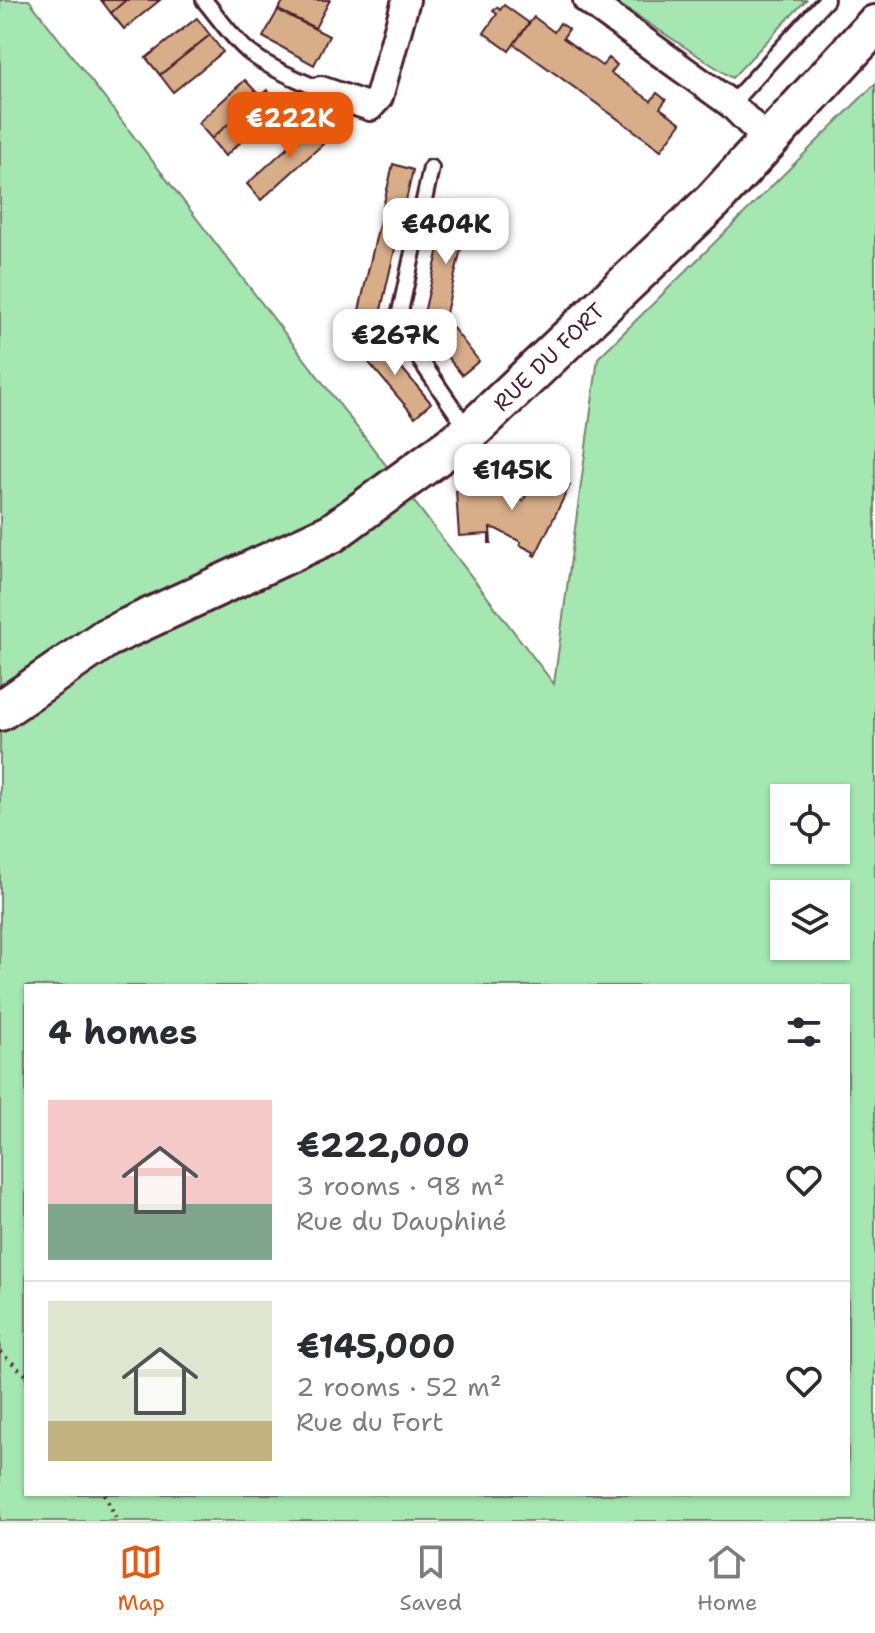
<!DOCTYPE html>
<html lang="en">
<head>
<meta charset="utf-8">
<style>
	:root { --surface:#fff; --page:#f2f2f3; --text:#2b2b33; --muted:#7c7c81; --line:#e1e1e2; --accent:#ea580c }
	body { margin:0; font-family:"Shantell Sans",sans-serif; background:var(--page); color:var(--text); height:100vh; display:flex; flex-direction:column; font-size:30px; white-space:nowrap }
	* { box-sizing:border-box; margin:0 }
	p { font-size:26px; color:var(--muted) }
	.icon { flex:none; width:44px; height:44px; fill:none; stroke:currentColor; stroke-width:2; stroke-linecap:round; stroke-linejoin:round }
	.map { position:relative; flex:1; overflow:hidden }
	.sheet { position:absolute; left:24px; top:984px; width:826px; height:512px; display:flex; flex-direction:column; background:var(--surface); border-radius:0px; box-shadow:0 2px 6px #0004 }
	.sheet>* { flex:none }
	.fabs { position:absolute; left:770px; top:784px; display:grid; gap:16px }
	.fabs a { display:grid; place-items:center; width:80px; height:80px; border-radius:0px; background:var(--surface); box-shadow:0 2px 6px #0004; font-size:40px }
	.price { position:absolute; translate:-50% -68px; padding:0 18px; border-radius:16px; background:#fff; color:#222; font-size:26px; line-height:52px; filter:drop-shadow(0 2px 4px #0008) }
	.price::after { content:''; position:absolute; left:50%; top:48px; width:24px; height:18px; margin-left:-12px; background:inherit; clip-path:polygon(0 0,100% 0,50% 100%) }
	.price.active { background:var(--accent); color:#fff }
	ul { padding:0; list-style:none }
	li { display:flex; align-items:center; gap:24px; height:200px; padding:0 24px }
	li+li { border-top:2px solid var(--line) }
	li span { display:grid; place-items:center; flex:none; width:224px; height:160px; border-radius:0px; color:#555 }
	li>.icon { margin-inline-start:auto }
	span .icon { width:96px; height:96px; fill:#fffc; stroke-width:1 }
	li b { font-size:34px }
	h2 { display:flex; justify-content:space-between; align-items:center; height:96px; padding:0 24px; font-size:34px }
	.menu { display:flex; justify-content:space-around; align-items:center; height:112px; border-top:2px solid var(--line); background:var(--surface); font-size:22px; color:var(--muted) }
	.menu a { display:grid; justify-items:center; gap:4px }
	.menu .active { color:var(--accent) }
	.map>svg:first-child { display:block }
	.green { fill:#a4e7b1; stroke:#77836e; stroke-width:2; fill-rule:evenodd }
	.building { fill:#d8ae89; stroke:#4a1f2b; stroke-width:2 }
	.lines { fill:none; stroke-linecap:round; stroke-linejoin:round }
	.lane-casing { stroke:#4a1f2b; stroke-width:20 }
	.street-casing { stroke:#4a1f2b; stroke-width:32 }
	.secondary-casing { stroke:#4a1f2b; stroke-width:44 }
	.path { stroke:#4a1f2b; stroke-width:4; stroke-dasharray:2 6; stroke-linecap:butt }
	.lane { stroke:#fff; stroke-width:14 }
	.street { stroke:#fff; stroke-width:26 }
	.secondary { stroke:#fff; stroke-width:38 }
	.labels { text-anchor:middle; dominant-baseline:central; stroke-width:6; stroke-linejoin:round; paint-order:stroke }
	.street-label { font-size:22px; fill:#4a1f2b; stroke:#fff }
</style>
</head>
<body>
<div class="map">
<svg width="875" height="1521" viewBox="0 0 875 1521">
	<rect width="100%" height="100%" fill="#fff"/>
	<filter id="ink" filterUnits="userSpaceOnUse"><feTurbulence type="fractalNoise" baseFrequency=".0125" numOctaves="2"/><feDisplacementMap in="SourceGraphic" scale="16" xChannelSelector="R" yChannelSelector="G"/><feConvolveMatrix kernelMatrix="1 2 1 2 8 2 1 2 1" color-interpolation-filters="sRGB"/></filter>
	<g filter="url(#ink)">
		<!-- green -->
		<g class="green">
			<path d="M0,0H29L554,684L598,358L875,84V1521H0ZM784,798H836V850H784ZM784,894H836V946H784ZM26,986H848V1494H26Z"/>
			<polygon points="613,0 806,0 732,78"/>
		</g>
		<!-- building -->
		<g class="building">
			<polygon points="101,0 126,0 111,13"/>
			<polygon points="126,0 160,0 124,29 111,13"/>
			<polygon points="284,0 330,0 315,28 278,10"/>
			<polygon points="504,5 529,23 509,51 484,33 497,14 493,11 497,7 500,10"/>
			<polygon points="278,10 329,36 314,65 263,37"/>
			<polygon points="534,17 554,32 560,23 569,29 563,38 602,66 609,58 617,65 611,73 651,101 657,93 666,100 660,108 681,123 661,150 514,44"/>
			<polygon points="197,18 210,35 160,75 146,58"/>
			<polygon points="210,35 223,52 173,92 160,75"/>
			<polygon points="245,80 260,96 212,139 198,123"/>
			<polygon points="267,90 281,106 225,156 211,139"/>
			<polygon points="318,120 332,136 261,200 247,184"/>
			<polygon points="393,164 413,170 375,336 354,332"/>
			<polygon points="450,201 471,206 442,330 421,326"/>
			<polygon points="453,328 479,361 462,375 435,342"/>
			<polygon points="376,337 431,403 415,417 359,351"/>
			<polygon points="539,472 567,487 568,484 570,485 535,556 533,555 534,552 520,545 521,542 496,529 490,528 491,543 489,543 489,534 459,536 456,491 486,489 485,486 494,486 523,501"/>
		</g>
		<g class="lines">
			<defs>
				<g id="lane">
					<path d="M204,0C219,18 232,38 249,52C270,69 298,79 321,90"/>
					<polyline points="731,104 826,0"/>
					<polyline points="431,168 397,326 468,430"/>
				</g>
				<g id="street">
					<polyline points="587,0 731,104 768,141"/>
					<polyline points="321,90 370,107 379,97 406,0"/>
				</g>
				<polyline id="secondary" points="0,711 106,638 332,533 470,432 713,201 875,25"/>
			</defs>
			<!-- lane casing -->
			<use href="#lane" class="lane-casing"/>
			<!-- street casing -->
			<use href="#street" class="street-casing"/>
			<!-- secondary casing -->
			<use href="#secondary" class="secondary-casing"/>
			<!-- path -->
			<g class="path">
				<polyline points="0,1352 26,1375"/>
				<polyline points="105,1494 117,1521"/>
			</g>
			<!-- lane -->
			<use href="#lane" class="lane"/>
			<!-- street -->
			<use href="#street" class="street"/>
			<!-- secondary -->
			<use href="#secondary" class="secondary"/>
		</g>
	</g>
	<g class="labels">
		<!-- street labels -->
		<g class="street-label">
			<text transform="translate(549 357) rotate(-44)">RUE DU FORT</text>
		</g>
	</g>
</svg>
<div class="fabs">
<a><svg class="icon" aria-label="locate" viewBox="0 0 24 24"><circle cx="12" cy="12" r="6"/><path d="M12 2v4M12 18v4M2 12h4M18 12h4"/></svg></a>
<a><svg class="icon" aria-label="layers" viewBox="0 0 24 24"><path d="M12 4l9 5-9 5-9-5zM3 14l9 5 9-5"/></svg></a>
</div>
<b class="price active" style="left:290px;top:160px">€222K</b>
<b class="price" style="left:446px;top:266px">€404K</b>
<b class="price" style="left:395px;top:377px">€267K</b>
<b class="price" style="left:512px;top:512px">€145K</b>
<section class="sheet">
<h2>4 homes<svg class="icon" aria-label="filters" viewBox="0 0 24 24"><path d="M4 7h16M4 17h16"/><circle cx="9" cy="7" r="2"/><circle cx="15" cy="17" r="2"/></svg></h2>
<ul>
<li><span style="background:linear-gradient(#f6c9c9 65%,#7fa58c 0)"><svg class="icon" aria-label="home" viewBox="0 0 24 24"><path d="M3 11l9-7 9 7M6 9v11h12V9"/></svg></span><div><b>€222,000</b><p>3 rooms · 98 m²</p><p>Rue du Dauphiné</p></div><svg class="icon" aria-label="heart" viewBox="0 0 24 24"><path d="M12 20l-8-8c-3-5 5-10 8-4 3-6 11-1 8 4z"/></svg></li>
<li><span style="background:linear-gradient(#dfe7d0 75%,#c2b280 0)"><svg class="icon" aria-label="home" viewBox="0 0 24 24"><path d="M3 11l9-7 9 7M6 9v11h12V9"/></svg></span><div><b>€145,000</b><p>2 rooms · 52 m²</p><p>Rue du Fort</p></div><svg class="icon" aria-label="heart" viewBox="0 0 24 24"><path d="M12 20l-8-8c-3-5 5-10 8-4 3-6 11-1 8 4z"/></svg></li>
</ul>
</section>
</div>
<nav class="menu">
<a class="active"><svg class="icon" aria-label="map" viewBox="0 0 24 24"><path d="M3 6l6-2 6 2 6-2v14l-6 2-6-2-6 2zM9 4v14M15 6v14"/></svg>Map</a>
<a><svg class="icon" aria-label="saved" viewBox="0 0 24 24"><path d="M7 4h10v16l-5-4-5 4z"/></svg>Saved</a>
<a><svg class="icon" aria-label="home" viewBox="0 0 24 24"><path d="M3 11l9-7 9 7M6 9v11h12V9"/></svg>Home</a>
</nav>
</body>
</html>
